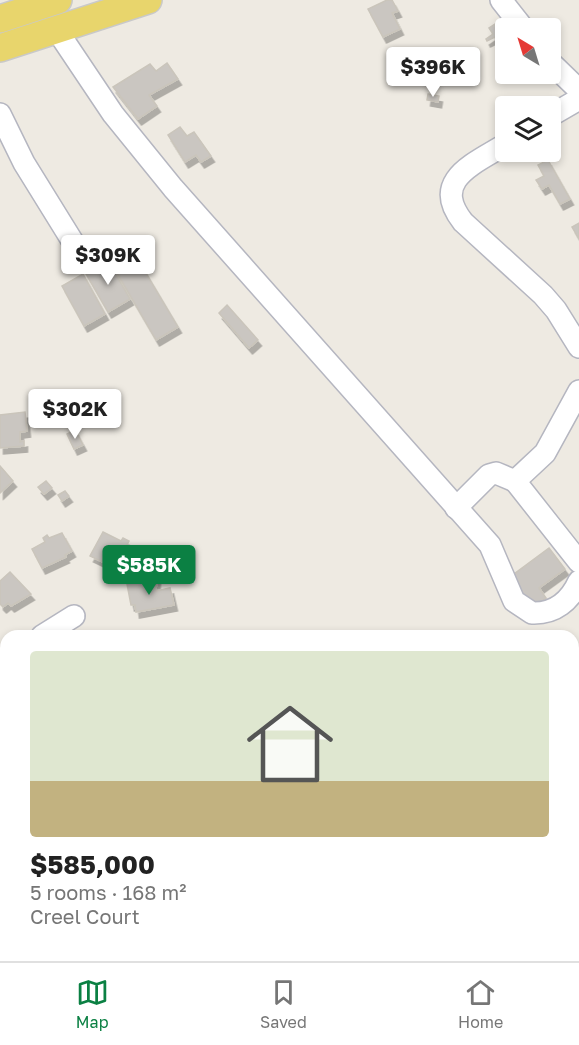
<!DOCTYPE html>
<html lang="en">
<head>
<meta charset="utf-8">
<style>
	:root { --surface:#fff; --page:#f6f6f6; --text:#222; --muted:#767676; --line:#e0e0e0; --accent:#0b8043 }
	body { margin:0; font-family:"Golos Text",sans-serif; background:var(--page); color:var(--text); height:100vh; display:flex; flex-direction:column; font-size:22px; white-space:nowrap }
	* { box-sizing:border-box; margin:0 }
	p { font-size:20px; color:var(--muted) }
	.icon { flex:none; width:33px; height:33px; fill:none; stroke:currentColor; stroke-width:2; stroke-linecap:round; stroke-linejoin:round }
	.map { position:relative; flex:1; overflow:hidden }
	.details { position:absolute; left:0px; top:630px; width:579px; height:332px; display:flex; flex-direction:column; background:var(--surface); border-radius:18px 18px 0 0; box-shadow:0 3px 9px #0003 }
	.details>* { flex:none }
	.needle { width:39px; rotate:322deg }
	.buttons { position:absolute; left:495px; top:18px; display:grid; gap:12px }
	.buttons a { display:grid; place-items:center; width:66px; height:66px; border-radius:6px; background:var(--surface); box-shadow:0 3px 9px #0003; font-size:30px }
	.price { position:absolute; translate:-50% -51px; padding:0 14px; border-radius:6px; background:#fff; color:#222; font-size:20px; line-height:39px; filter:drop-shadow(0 2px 3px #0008) }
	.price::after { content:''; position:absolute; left:50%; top:36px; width:18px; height:14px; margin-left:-9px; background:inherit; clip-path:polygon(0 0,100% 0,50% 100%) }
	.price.active { background:var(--accent); color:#fff }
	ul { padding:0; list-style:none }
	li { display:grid; align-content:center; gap:12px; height:318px; padding:0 30px }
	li+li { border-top:2px solid var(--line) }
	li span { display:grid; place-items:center; height:186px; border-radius:6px; color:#555 }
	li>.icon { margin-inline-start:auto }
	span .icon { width:108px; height:108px; fill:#fffc; stroke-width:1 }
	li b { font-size:26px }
	.tab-bar { display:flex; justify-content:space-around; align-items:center; height:84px; border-top:2px solid var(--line); background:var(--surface); font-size:16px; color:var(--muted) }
	.tab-bar a { display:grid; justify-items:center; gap:3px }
	.tab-bar .active { color:var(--accent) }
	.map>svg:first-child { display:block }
	.building { fill:#cac6c1; stroke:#cac5bb; stroke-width:1.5; filter:url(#shadow) }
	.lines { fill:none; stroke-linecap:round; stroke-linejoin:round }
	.minor-casing { stroke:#b5b6c0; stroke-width:24 }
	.major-casing { stroke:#c9c9c9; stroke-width:30 }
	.minor { stroke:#fff; stroke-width:21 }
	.major { stroke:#e8d56c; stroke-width:27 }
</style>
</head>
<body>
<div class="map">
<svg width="579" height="961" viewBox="0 0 579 961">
	<defs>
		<filter id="shadow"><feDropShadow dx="3.5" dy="6" stdDeviation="0" flood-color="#0004"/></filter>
	</defs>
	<rect width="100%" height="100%" fill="#eeeae2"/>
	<!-- building -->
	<g class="building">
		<polygon points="387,0 392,0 398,11 392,13 400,29 383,37 368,9"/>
		<polygon points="495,24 501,34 487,41 486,39 493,34 489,28"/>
		<polygon points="167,63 178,79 149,95 157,106 138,119 113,87 150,64 156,71"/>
		<polygon points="428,94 439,96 438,102 427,100"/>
		<polygon points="180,127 187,136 194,132 211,156 201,162 196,155 185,162 168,135"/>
		<polygon points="548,160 570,199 560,204 549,185 542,189 536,180 544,176 538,165"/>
		<polygon points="579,223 579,239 572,227"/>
		<polygon points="128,243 178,327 156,340 107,256"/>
		<polygon points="107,259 130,299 108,312 85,272"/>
		<polygon points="83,274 105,314 84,326 62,286"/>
		<polygon points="227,305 258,340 249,348 219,313"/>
		<polygon points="25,412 27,431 20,432 20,442 24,441 24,446 0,448 0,415"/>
		<polygon points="75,430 83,445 74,449 67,434"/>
		<polygon points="0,466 13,481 0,493"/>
		<polygon points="46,481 52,488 44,494 38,487"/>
		<polygon points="65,491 69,496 62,501 58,495"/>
		<polygon points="103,532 121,541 123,538 129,541 115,568 90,556"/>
		<polygon points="62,533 72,551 65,555 66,557 42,568 32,549 45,542 43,538 47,535 49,538"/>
		<polygon points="549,548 565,569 539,588 546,598 533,607 510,577"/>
		<polygon points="10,572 31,594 11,606 8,603 3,607 0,604 0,581"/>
		<polygon points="157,578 156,591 170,588 174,605 136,612 135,605 131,605 127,584"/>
		<polygon points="0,739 6,747 6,762 0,766"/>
		<polygon points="6,787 6,803 0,798 0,792"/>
		<polygon points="0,920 6,928 6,943 0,947"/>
	</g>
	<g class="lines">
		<defs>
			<g id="minor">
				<polyline points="501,0 523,28"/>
				<path d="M56,29L113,114L173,188L490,545L514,601L532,613C555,614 570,601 579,581"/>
				<polyline points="550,62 579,90"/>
				<polyline points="0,114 24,163 76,247"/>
				<polyline points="550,116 579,99"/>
				<path d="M506,144C474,164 430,180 463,222L543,295L556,310L579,347"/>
				<polyline points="579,391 545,453 515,481 579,562"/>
				<polyline points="456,508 489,475 496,473 515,481"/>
				<polyline points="42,636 74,616"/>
				<polyline points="0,674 6,683"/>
				<polyline points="194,956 198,961"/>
				<polyline points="365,956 370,961"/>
				<polyline points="311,961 317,956"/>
			</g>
			<g id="major">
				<polyline points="0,19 58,0"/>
				<polyline points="0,48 148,0"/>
			</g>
		</defs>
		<!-- minor casing -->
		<use href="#minor" class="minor-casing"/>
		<!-- major casing -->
		<use href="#major" class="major-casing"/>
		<!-- minor -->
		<use href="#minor" class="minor"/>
		<!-- major -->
		<use href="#major" class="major"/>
	</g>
</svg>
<div class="buttons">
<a><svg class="needle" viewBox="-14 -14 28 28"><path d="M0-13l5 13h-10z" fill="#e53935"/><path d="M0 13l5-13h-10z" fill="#767676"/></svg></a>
<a><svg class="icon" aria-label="layers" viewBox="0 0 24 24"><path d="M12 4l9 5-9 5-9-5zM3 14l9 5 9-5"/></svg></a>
</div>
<b class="price" style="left:433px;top:98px">$396K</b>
<b class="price" style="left:108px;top:286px">$309K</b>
<b class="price" style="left:75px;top:440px">$302K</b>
<b class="price active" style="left:149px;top:596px">$585K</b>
<section class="details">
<ul>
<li><span style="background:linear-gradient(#dfe7d0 70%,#c2b280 0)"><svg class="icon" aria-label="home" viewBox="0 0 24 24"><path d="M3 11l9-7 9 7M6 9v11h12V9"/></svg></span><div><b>$585,000</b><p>5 rooms · 168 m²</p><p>Creel Court</p></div></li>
</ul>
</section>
</div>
<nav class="tab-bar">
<a class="active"><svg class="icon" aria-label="map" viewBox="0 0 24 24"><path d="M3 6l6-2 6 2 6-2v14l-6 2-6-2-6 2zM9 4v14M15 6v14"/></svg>Map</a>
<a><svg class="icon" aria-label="saved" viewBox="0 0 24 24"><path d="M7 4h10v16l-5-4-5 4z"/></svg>Saved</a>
<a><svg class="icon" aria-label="home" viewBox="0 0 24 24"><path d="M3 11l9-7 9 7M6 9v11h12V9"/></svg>Home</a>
</nav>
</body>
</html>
